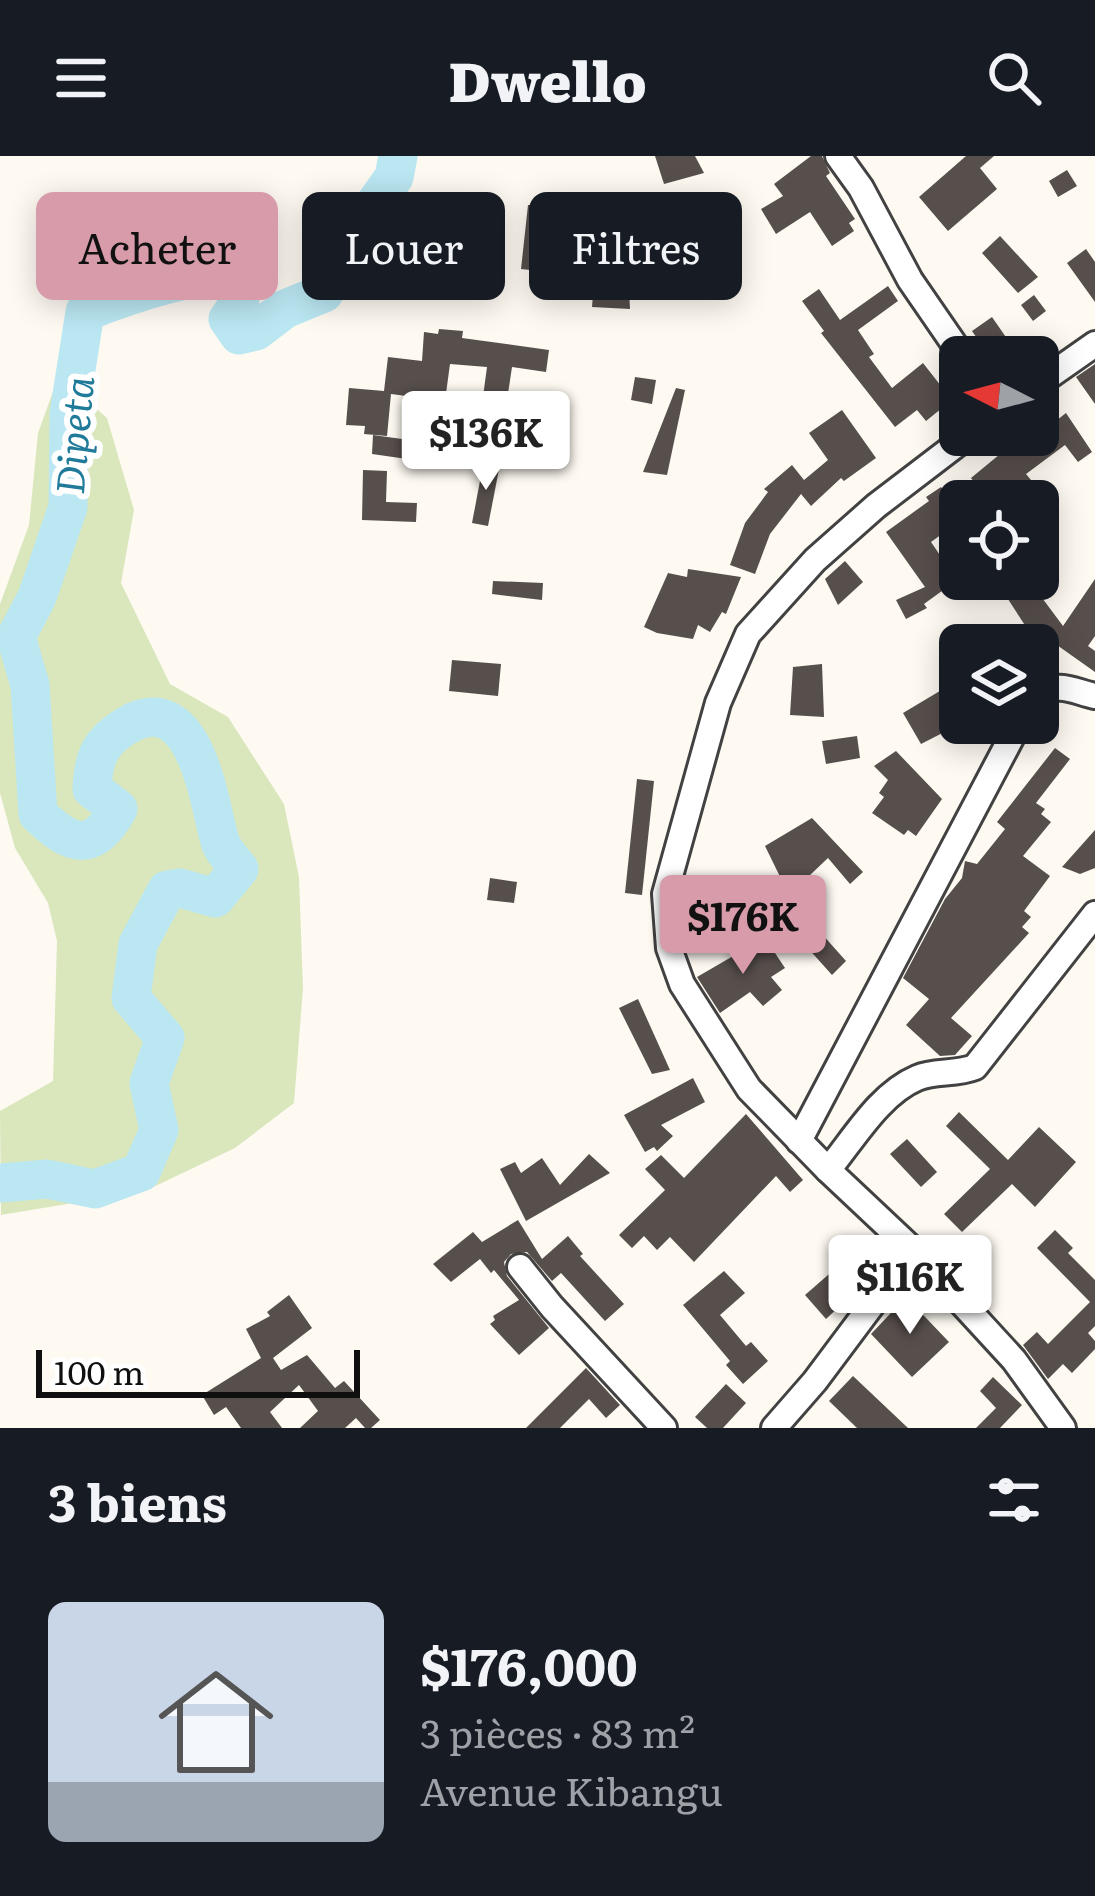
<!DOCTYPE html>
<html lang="fr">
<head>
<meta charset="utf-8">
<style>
	:root { --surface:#171b24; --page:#20242c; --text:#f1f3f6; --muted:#9ea1a6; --accent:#d79baa }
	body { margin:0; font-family:Literata,serif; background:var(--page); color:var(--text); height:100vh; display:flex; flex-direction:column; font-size:45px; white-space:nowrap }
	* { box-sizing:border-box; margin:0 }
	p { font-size:39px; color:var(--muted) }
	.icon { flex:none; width:66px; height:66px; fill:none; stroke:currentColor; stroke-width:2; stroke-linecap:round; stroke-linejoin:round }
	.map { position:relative; height:1272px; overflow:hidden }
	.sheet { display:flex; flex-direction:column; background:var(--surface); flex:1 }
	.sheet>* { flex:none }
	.guide { position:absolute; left:36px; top:36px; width:1023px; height:108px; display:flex; gap:24px }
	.needle { width:78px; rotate:276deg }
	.tools { position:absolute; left:939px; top:180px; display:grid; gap:24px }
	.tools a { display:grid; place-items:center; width:120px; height:120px; border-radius:18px; background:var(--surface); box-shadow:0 6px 30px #0003; font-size:60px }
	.scale { position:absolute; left:36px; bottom:30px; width:324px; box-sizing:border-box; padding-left:12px; border:6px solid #0f0f0f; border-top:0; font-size:33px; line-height:42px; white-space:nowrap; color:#0f0f0f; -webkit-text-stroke:9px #fff; paint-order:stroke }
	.price { position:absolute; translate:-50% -102px; padding:0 27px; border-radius:12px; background:#fff; color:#222; font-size:39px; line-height:78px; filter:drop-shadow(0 3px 6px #0008) }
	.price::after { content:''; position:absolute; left:50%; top:72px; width:36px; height:27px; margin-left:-18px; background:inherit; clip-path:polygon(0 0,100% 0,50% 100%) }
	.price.active { background:var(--accent); color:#111 }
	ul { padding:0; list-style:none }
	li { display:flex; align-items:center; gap:36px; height:300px; padding:0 48px }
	li span { display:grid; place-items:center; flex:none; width:336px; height:240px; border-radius:18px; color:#555 }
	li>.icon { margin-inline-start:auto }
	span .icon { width:144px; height:144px; fill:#fffc; stroke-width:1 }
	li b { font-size:51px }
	h2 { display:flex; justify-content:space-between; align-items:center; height:144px; padding:0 48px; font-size:51px }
	.chip { padding:0 42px; border-radius:18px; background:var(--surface); box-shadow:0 6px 30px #0003; font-size:42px; line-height:108px }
	.chip.active { background:var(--accent); color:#111 }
	header { display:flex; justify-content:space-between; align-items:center; height:156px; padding:0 48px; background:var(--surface); font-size:54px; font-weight:800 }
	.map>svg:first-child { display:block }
	.green { fill:#dae7bd }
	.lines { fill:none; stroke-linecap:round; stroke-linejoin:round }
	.river { stroke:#bae7f2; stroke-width:39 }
	.building { fill:#574f4c }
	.minor-casing { stroke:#424242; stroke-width:30 }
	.minor { stroke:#fff; stroke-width:24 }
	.labels { text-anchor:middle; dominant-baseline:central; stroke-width:12; stroke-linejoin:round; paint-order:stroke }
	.water-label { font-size:39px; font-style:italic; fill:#207a9a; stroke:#fff }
</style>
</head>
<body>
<header><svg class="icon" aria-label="menu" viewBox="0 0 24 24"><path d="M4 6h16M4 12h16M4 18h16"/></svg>Dwello<svg class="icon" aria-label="search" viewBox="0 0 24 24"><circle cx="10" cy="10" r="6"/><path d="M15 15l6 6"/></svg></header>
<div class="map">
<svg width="1095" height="1272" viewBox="0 0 1095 1272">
	<rect width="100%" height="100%" fill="#fefaf2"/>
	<!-- green -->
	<polygon class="green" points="59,219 107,262 134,354 121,427 170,528 228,561 284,648 299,721 303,832 294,947 235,992 145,1035 1,1059 0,955 53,925 57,785 48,747 15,692 0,637 0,448 29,369 38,277"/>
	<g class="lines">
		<!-- river -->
		<path class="river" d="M0,1027L47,1023L95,1033L141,1016L159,974L149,927L165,882L131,842L138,788L167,734L180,732L215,742L239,713C232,704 221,693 219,682C209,644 195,537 133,566C122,572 111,579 104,589C94,602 93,618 92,633L118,653C93,698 71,690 38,658L30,529L16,481L37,441L68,351L69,258L85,156C128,139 189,118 235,118L240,146L228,163L239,179L256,175L285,153L324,137L348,86L394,21L398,0"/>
	</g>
	<!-- building -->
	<g class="building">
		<polygon points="655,0 695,0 704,17 664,28"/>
		<polygon points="811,0 822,0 830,17 826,20 855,63 849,67 854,75 832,90 810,56 776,78 761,53 783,40 774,28"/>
		<polygon points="966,0 994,0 980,12 997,33 948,75 919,41"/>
		<polygon points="1067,14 1077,30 1058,41 1049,25"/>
		<polygon points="528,49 539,49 542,85 539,115 521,113"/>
		<polygon points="729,65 739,96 717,103 708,72"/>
		<polygon points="1000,80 1038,121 1018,137 982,97"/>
		<polygon points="590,87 607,87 606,115 648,109 651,128 629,132 630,153 592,151 593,138 588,137"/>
		<polygon points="1086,93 1095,106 1095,146 1067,107"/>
		<polygon points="888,130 898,145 858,174 874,198 869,201 892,232 923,207 952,244 926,265 917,254 895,271 821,177 824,175 802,145 819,133 840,164"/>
		<polygon points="1034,139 1046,155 1033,165 1021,149"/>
		<polygon points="992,161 1010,187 990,201 972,175"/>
		<polygon points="439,173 463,175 462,182 549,194 546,216 512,211 506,251 482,248 487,211 450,208 445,245 391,238 387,280 364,278 365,270 346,269 349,232 384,235 388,201 422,205 424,176 438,178"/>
		<polygon points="1095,208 1095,248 1076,221"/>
		<polygon points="635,221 656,224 652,248 631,244"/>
		<polygon points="676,232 685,234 667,319 643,316"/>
		<polygon points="431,246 467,250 464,277 429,274"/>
		<polygon points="842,254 876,302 844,325 841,322 811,350 801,338 770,378 755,418 730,409 745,367 768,336 764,333 792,309 804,324 828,304 809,277"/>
		<polygon points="1066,257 1092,296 1078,306 1065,289 1026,318 1036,330 1017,345 988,345 971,322 1023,279 1038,279"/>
		<polygon points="373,279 424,286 421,305 372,298"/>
		<polygon points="484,304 500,308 488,370 472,367"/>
		<polygon points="363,314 387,315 386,346 417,347 416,366 362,364"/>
		<polygon points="941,331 948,340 960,331 960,365 931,386 957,424 924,448 927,452 906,463 896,444 925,431 886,376 929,345 926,341"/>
		<polygon points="845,405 863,426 838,449 825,423"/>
		<polygon points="688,413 741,421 726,458 722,456 710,476 698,469 693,483 657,477 644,471 668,417 687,421"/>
		<polygon points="995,423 1028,423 1063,470 1095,423 1095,480 1088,490 1095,495 1095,516 1047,482 1038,489 1009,489 1028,474"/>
		<polygon points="493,425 543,427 542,444 492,438"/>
		<polygon points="452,504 501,508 498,540 449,535"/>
		<polygon points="822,508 824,561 790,559 793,511"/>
		<polygon points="960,523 960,568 921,588 903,557"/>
		<polygon points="857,580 860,602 826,608 822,585"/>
		<polygon points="1055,592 1070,603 1036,647 1045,653 1041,658 1051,666 1023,700 1050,720 1024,755 1031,761 1022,771 1029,777 951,862 972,880 955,899 940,900 906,869 929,843 903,822 945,743 962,722 965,705 977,708 1005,673 997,666"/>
		<polygon points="896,595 942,643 916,680 908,674 904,679 872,657 884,641 879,637 888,624 874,610"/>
		<polygon points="637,623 654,625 642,739 625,737"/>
		<polygon points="812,662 863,716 850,728 828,702 789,739 765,690"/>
		<polygon points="1095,674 1095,712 1080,718 1062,711"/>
		<polygon points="490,722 517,726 514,747 487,744"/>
		<polygon points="821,777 846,805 832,819 806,790"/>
		<polygon points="759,785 768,797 773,794 785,812 771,821 782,834 763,850 750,836 720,857 697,821"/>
		<polygon points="638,843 670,914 652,918 619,852"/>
		<polygon points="693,922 705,946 661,969 673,980 657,995 654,991 645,996 624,959"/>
		<polygon points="959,956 1008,1004 1039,971 1076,1006 1035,1051 1012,1028 962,1076 944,1058 990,1013 946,970"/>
		<polygon points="746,958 803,1024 790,1036 776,1020 694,1106 670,1081 657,1094 644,1080 632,1092 619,1079 665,1034 645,1013 661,999 684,1022"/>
		<polygon points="907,983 937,1016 921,1031 890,998"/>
		<polygon points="589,998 610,1017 526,1065 500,1013 515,1006 521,1017 542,1002 560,1029"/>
		<polygon points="518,1064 542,1103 568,1080 583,1098 580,1100 624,1148 605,1165 561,1117 552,1125 527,1096 511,1098 504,1106 507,1120 549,1172 519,1199 490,1168 495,1164 493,1160 519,1144 494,1114 491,1117 480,1103 451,1126 433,1108 473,1076 482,1086"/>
		<polygon points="1055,1074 1073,1092 1068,1097 1095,1124 1095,1170 1088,1177 1095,1185 1095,1193 1072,1217 1063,1208 1048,1223 1023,1189 1037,1176 1048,1188 1090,1146 1037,1092"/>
		<polygon points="836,1112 856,1135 826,1163 805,1139"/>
		<polygon points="724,1115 745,1137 720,1159 746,1190 751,1186 768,1205 743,1228 726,1209 730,1205 683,1149"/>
		<polygon points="289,1139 312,1172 273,1202 281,1214 307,1199 335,1232 344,1225 380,1264 371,1272 365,1272 356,1262 345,1272 300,1272 318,1255 299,1229 270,1256 282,1272 241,1272 226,1251 214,1259 202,1239 261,1202 246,1173 270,1160 267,1156"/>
		<polygon points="906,1141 949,1186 912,1221 871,1178"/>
		<polygon points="586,1212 620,1249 606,1262 589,1243 560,1272 526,1272"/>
		<polygon points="853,1220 908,1272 857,1272 829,1245"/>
		<polygon points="993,1221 1022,1249 1000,1272 976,1272 996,1252 980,1235"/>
		<polygon points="726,1228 746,1247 723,1272 707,1272 695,1261"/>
	</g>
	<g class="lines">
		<defs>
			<g id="minor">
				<polyline points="838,0 861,32 910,124 963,201"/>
				<polyline points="1038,228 1095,188"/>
				<polyline points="969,279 876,350 815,404 748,478 718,547 665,738 669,792 682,828 749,933 828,1014 913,1094 1014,1204 1063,1272"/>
				<path d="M1038,542C1057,523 1072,535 1095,540"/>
				<polyline points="799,985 1019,567"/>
				<path d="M828,1014C853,984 879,938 917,922C935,914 955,919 975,911L1095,758"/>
				<polyline points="520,1111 552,1151 664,1272"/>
				<polyline points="774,1272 815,1225 913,1094"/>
			</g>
		</defs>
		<!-- minor casing -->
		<use href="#minor" class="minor-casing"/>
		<!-- minor -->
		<use href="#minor" class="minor"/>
	</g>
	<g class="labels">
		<!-- water labels -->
		<g class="water-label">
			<text transform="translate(72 279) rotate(-85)">Dipeta</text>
		</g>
	</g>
</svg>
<div class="tools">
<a><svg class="needle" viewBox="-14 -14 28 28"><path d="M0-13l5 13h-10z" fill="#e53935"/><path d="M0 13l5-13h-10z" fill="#9ea1a6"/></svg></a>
<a><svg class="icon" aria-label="locate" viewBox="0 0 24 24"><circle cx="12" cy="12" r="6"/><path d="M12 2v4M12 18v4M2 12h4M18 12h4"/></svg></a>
<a><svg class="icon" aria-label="layers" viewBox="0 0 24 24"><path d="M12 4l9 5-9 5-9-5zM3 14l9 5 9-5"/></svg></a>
</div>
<div class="scale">100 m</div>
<b class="price" style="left:486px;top:337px">$136K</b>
<b class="price active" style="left:743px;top:821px">$176K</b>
<b class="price" style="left:910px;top:1181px">$116K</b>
<div class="guide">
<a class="chip active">Acheter</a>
<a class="chip">Louer</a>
<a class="chip">Filtres</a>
</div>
</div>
<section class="sheet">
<h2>3 biens<svg class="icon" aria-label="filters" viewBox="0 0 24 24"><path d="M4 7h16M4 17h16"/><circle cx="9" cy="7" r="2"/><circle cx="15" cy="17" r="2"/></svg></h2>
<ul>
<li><span style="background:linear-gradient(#c9d6e8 75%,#9aa5b1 0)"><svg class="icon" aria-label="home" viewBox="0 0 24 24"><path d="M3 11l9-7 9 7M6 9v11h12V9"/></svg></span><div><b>$176,000</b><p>3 pièces · 83 m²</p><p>Avenue Kibangu</p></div></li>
</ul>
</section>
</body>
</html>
